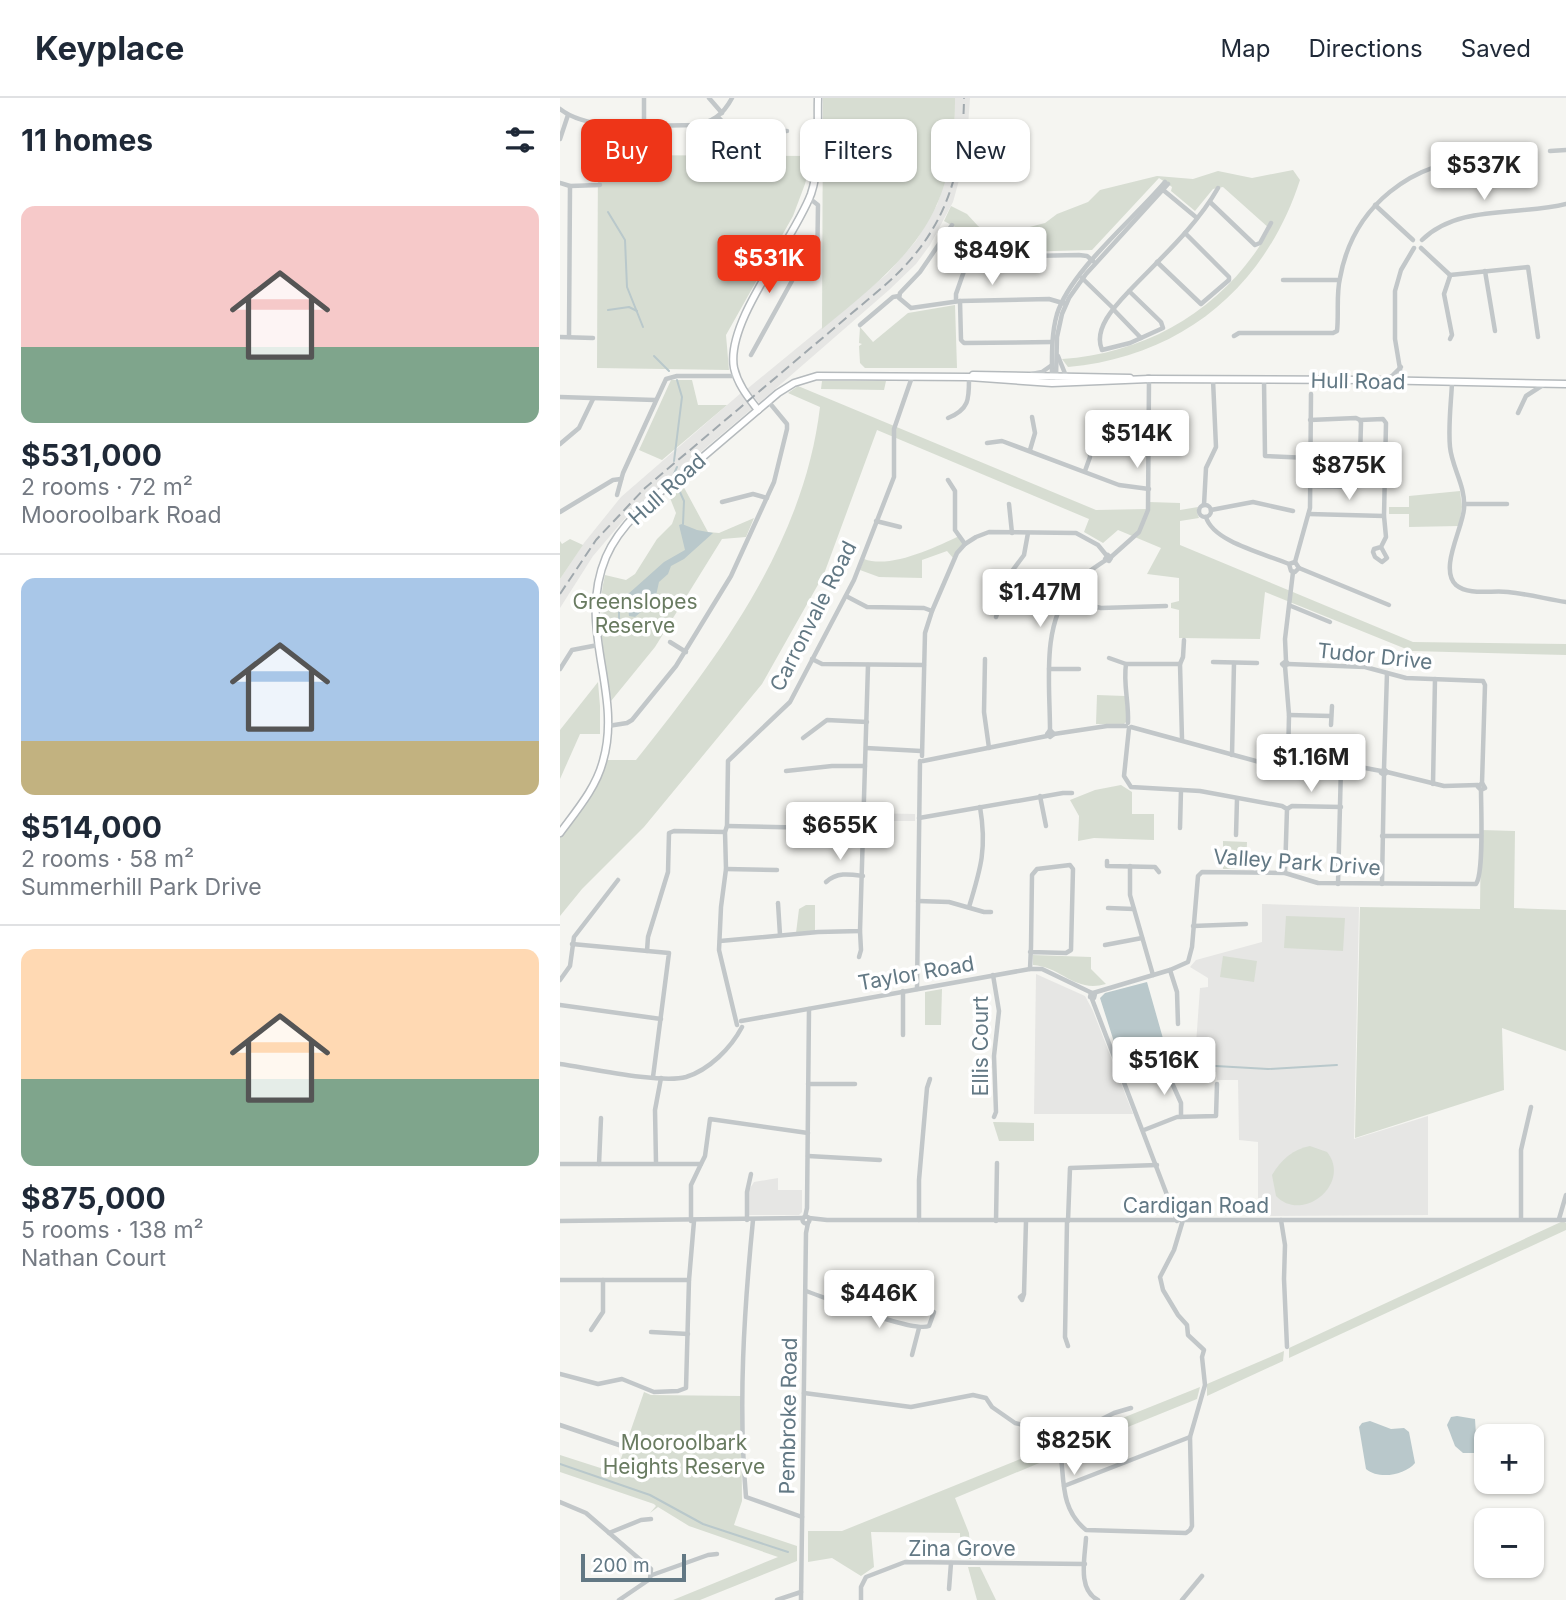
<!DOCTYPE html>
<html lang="en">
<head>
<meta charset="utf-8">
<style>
	:root { --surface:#fff; --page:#f2f2f3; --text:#1f2937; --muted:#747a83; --line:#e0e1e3; --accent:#ee3518 }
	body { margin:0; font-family:Inter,sans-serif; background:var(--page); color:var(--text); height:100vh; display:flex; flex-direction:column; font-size:26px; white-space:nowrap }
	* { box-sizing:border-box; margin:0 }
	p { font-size:23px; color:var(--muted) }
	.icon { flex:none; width:38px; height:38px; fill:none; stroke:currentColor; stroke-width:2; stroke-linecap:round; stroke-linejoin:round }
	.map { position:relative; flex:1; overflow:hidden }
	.side { display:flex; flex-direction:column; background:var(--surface); width:560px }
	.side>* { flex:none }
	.banner { position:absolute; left:21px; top:21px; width:665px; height:63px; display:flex; gap:14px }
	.buttons { position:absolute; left:914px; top:1326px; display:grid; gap:14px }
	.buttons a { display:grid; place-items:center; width:70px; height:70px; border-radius:14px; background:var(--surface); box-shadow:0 2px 5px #0004; font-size:35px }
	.scale { position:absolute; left:21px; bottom:18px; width:105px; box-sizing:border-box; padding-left:7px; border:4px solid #627884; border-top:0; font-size:19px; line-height:24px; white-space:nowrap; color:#627884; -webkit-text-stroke:5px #fff; paint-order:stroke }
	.price { position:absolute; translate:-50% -60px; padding:0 16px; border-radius:7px; background:#fff; color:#222; font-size:23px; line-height:46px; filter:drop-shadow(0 2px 4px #0008) }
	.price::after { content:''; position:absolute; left:50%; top:42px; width:21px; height:16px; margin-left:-10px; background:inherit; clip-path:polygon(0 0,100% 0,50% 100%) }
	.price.selected { background:var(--accent); color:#fff }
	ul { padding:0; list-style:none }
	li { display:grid; align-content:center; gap:14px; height:371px; padding:0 21px }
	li+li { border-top:2px solid var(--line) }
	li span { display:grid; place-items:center; height:217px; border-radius:14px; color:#555 }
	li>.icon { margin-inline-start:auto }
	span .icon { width:126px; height:126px; fill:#fffc; stroke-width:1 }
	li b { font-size:30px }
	h2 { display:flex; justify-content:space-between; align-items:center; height:84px; padding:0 21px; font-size:30px }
	.chip { padding:0 24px; border-radius:14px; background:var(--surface); box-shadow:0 2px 5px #0004; font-size:24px; line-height:63px }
	.chip.selected { background:var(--accent); color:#fff }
	header { display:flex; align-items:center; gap:42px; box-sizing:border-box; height:98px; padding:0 35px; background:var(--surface); border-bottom:2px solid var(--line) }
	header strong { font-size:33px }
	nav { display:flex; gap:38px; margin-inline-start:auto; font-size:24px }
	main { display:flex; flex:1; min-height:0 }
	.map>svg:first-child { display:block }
	.built { fill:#e6e6e4 }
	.green { fill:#d7ddd2 }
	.water { fill:#b9c8cb }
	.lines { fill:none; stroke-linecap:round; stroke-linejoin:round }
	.stream { stroke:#b9c8cb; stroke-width:2 }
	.major-casing { stroke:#b5babd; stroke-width:9 }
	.minor { stroke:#c2c7c9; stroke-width:4.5 }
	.major { stroke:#fff; stroke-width:6 }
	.rail { stroke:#a0a8ad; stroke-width:2; stroke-dasharray:10 5; stroke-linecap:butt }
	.labels { text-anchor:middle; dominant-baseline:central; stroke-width:7; stroke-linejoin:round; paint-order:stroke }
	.street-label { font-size:21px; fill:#627884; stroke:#fff }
	.park-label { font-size:21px; fill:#697b61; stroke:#fff }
</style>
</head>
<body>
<header>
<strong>Keyplace</strong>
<nav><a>Map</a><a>Directions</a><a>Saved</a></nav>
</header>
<main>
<section class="side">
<h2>11 homes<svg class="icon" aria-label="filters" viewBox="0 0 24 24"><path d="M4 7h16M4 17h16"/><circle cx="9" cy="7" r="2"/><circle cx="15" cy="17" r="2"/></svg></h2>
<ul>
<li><span style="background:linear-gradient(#f6c9c9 65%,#7fa58c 0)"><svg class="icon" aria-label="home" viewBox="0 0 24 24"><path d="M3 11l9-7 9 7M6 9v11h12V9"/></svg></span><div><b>$531,000</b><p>2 rooms · 72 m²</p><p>Mooroolbark Road</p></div></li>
<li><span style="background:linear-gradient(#a9c7e8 75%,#c2b280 0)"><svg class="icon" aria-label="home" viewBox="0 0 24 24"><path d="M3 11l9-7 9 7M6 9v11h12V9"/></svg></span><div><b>$514,000</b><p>2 rooms · 58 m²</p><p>Summerhill Park Drive</p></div></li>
<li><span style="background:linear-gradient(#ffd9b3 60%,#7fa58c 0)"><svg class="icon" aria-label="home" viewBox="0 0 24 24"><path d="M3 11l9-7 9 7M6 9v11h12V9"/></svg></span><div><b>$875,000</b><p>5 rooms · 138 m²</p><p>Nathan Court</p></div></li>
</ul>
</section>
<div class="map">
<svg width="1006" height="1502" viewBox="0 0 1006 1502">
	<rect width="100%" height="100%" fill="#f5f5f1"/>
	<!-- built -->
	<g class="built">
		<polygon points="395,0 410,0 406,57 393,104 370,147 356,166 329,192 199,305 187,291 327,176 356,143 377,107 391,64 395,32"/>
		<polygon points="181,295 194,309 72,412 33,458 0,510 0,481 24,445 61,399"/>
		<polygon points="306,715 355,716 355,723 330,723 330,732 306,732"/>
		<polygon points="702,806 799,809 794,1041 868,1018 868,1117 698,1118 698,1044 679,1042 678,982 657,982 656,974 634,974 640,890 648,889 648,880 630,869 636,862 702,844"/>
		<polygon points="476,876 525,898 533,913 573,1016 474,1016"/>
		<polygon points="218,1080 218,1092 242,1092 242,1114 239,1117 189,1117 189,1092 194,1084"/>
	</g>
	<!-- green -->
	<g class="green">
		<path d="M263,0H395C396,121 350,159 262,231Z"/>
		<polygon points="40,31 44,31 44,57 252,58 245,86 233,118 166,237 169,272 37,270 38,57 40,56"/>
		<path d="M733,72L740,82C705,190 621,259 508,269L502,261C591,255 667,208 710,131L663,89L653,91L635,113L611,93L612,89L599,80L532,152L423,155L389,144L395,129L384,123L391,108L407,116L418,128L429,135L439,137L485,125L497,116L528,104L540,92L597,78L633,81L658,73L692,80Z"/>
		<polygon points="395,207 397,270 305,270 300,265 299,248 302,246 299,245 300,229 313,244 348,215"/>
		<polygon points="111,282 132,282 138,307 167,307 102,362 79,352"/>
		<polygon points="262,283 326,283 324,292 261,291"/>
		<path d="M238,288L536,412L588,411L589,404L620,405V412L638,409L637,415L639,420L620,423V447L853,544L1006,546V557L851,553L705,494L700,541L619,540V512L611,510V505L619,503V480L587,476L601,450L558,432L543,445L524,434L529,421L317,332L264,476L202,586L84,729L22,791L0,818V739L35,691L47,662H76C159,558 244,445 260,309L228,295Z"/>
		<path d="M121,384L148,434L159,435L194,420L186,439L162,441L95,549L51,603C45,562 35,518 45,477L66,482L75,476L97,441L112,426L116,415L108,395Z"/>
		<polygon points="900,393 902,409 899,428 849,429 849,416 829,416 829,409 849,409 849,398"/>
		<path d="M399,438L404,446L394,461L387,453L362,462V480L319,479L300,472L304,461C330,471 374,450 399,438Z"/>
		<polygon points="10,441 23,447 0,481 0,443 2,446"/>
		<polygon points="38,584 40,608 40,636 20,636 0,681 0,632"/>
		<polygon points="537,597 565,598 567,623 564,626 536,626"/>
		<polygon points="561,687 572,694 572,716 594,716 594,742 534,740 518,743 519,718 510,702 535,692"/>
		<polygon points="921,732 955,733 954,810 1006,812 1006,953 942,930 944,992 795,1040 800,809 920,811"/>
		<polygon points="663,743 687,744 686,771 663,771"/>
		<polygon points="246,807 255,807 255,833 236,835 239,811"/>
		<polygon points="726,818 785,820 783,853 724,850"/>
		<path d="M473,857L531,859V871L546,886C514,895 502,869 473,867Z"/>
		<polygon points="663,858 697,863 694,884 660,879"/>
		<polygon points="382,891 381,927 365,927 365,894"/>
		<polygon points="433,1024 474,1025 474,1043 439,1043"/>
		<path d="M750,1048L767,1054C792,1085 743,1126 716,1098L712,1077C721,1062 733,1051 750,1048Z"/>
		<polygon points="1003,1123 1006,1125 1006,1132 729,1260 729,1250"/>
		<polygon points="724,1253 723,1263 647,1298 647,1286"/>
		<polygon points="640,1289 637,1301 506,1354 505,1343"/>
		<polygon points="84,1294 91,1297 181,1298 182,1403 174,1427 237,1448 237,1463 140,1502 113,1502 218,1459 129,1428 98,1409 90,1415 96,1408 94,1406 0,1374 0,1357 56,1375"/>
		<polygon points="495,1347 496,1358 395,1400 409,1435 411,1461 400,1461 400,1435 311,1434 314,1469 301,1478 272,1460 248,1464 248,1433 282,1433"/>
		<polygon points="408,1469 420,1469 436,1502 417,1502"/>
	</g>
	<!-- water -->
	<g class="water">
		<polygon points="122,426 137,432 153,435 124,461 111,468 108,476 99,484 95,502 75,519 69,518 67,497 104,464 125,452 119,427"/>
		<polygon points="587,884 606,951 635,956 634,974 563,972 540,900 545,895"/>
		<polygon points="897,1318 915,1321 917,1355 903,1355 895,1348 887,1327 891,1319"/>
		<path d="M810,1323L831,1331L844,1330L849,1334L855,1365C845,1377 819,1382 806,1371L799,1329L802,1325Z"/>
	</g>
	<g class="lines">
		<!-- stream -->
		<g class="stream">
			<polyline points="48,114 65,142 67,189 83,229"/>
			<polyline points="48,212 69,209 77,213"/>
			<polyline points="94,258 109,273"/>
			<polyline points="114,363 122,299 117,282"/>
			<polyline points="113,378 117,369"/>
			<polyline points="119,392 124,403 123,426"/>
			<polyline points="59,527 59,512 68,509"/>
			<polyline points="638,967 708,971 777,967"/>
			<polyline points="0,1366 90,1397 143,1426 228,1454"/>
		</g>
		<defs>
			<g id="major">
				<polyline points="413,277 570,280"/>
				<polyline points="588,281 811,282 1006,286"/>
				<path d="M198,312C188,299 178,287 174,270C165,223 233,144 251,96C261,66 257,31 258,0"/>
				<path d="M0,735C17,712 36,690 43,663C63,594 16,530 46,459C63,419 105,391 137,364C164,341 191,318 218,295L234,285L257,278L409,279L492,285L589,281"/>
			</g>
		</defs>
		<!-- major casing -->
		<use href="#major" class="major-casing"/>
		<!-- minor -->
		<g class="minor">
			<polyline points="84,0 84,27"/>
			<polyline points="149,0 162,15"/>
			<path d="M0,11C30,35 95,27 133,27C152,25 163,17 172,0"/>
			<polyline points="158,19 169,30 174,32 227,33"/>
			<polyline points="0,41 8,17"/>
			<polyline points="990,53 1006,52"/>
			<polyline points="0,85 10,88 40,87"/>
			<polyline points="602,91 637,120"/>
			<polyline points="650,104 695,147 700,145 711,125"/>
			<polyline points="815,107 853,142"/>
			<polyline points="392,127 360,174 340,195 339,200 351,210 400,203 489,201 506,206"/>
			<path d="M862,142C898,106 960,118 1006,106"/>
			<polyline points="382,146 423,159 519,157 527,158 533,163"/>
			<polyline points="861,150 890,177 968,169 978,239"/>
			<polyline points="597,164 641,206 669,182 669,179 625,135"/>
			<polyline points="925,173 935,233"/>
			<polyline points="522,180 553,210"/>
			<polyline points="723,182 779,182"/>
			<path d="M569,193L601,224L603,230L570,245L542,252C532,229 559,204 573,189C603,158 637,127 658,90"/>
			<polyline points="396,203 396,196 410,156"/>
			<polyline points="400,203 401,242 404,245 492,244"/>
			<polyline points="553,211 581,240"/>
			<polyline points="300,227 333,199 339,198"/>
			<path d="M674,238L679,235H773L777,233C779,216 776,197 780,180C793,108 852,62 924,61"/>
			<polyline points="0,239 33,240"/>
			<polyline points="9,239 10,88"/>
			<polyline points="890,241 892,237 884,196 890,178"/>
			<polyline points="191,257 233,181 257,176 258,107 249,100"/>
			<polyline points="498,258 506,278"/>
			<polyline points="472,276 482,274 492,267"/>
			<path d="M492,280C492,259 491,237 497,216C511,172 574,121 605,84"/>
			<polyline points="496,280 497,239 502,216 509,200 526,176 608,86"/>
			<polyline points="826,280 832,278 841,269"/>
			<polyline points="704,282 705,358 749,360"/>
			<polyline points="842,283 835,241 835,193 841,172 854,150"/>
			<path d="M892,285C891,306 888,328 890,349C892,370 906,388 904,411C902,432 879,471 896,487C909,498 932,492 948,494C967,496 987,501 1006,504"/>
			<polyline points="0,299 95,302"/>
			<polyline points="958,315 966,298 983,287"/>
			<path d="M388,320C410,311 409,300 409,279"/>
			<polyline points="800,322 823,321 826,325 824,418 826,439 821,449 814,451 813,454 815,459 822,464 827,460 821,449"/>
			<polyline points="427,345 442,343 559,387 589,391"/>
			<polyline points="0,346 19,330 33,301"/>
			<polyline points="470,352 475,335 472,319"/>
			<polyline points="798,363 824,365"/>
			<polyline points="749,364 798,363 800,360 801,325 800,322 796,320 750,322"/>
			<polyline points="525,373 530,359 530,319"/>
			<polyline points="388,382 395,393 395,432 405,446"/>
			<polyline points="750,388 796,389"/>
			<polyline points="57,397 63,375 106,281 117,278 176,278"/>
			<polyline points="162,404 193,396 207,400"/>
			<polyline points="449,406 452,435"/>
			<polyline points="904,406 947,406"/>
			<polyline points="644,407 646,370 656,349 653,282"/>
			<circle cx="645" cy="413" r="6"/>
			<polyline points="651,412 693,404 733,413"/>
			<polyline points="0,414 53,382 61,381"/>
			<polyline points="749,416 824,418"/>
			<path d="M646,419C653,444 706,456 729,466L735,464L739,470L735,474L731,473L729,466"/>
			<polyline points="316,423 340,429"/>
			<polygon points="548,457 551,460 549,463 545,461"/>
			<polyline points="551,459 579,434 588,412 589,281"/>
			<polyline points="735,464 750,410 751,296"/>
			<polyline points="739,470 829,507"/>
			<polyline points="508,495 524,506 541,510 606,508"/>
			<polyline points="286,498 307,509 364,510 372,513"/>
			<polyline points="731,508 770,524"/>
			<polyline points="436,519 452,473 464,457 468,435"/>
			<polyline points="110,544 126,554"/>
			<polyline points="549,560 566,566"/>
			<polyline points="252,561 262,566 364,567"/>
			<polyline points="425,561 424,614 429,650"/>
			<polyline points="726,563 728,566 724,568 722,566 726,563 725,541 733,474"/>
			<polyline points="653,564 697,565"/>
			<polyline points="620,566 623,559 624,542"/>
			<polyline points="728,566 805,569 846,580 923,583 925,587 922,685"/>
			<polyline points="725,568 729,617 728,663"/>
			<polyline points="0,571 12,552 38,547"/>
			<polyline points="489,571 519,571"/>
			<polyline points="729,617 771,618"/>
			<path d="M568,625C569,604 563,586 566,566H620L622,641"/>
			<polyline points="771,627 772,608"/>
			<polyline points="48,628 67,625 72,622 116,568 171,478 214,384 227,331 227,326 208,303"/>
			<polyline points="571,629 703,665 724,667 727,670 731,666 726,663 724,667"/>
			<polyline points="569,630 564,678 571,689 640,693 722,708 727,711 725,775"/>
			<path d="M490,632C490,586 481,528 512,490C521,478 534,470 546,462"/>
			<polygon points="490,632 494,636 490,639 487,636"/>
			<polyline points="494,636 547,628 566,628"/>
			<polyline points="243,640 267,622 307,624"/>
			<polyline points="306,650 361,653"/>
			<polyline points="672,657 674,565"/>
			<polyline points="362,658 365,535 372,513 397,455 405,446 416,439 429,434 516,435 538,447 547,458"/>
			<polyline points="363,663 487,638"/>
			<polyline points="731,667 800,669 821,673"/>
			<polyline points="824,671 827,575"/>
			<polyline points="226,673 272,668 305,668"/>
			<polyline points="827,674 884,688 918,687"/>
			<polyline points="873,686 875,581"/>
			<polyline points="480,698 486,728"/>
			<polyline points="727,711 732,708 781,709"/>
			<polyline points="359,720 503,695 512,695"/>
			<polyline points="167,728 304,731"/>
			<polyline points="620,730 621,692"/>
			<polyline points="676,737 677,701"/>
			<polyline points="822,738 921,738"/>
			<polyline points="547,763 547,768 595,769 599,774"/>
			<polyline points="570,768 570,797 593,877"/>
			<polyline points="166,771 217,772"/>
			<path d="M266,784C277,774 289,776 303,778"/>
			<polyline points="778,786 781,668"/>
			<polyline points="822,786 824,677 827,674 824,671 821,675 824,677"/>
			<polyline points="358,803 389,804 424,814 431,814"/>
			<polyline points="218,805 220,837"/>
			<path d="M409,809C421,770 427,750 420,709"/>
			<polyline points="548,810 574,811"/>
			<polyline points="633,828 686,826"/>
			<polyline points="160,843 258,834 300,833 308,567"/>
			<polyline points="12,846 109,855 93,979"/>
			<polyline points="545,847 582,840"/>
			<polyline points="87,853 88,839 108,774 109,735 114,733 165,734"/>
			<polyline points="299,859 301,852 300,833"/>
			<polyline points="470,871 471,849 472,777 477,771 510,767 513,771 511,852 506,855 470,854"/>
			<polyline points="610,872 617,894 618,926"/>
			<polyline points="433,877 439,913 434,958 436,1014 434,1019"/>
			<polyline points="0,882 10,868 14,839 58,782"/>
			<polyline points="357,891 360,663"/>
			<polygon points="531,895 535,896 534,900 530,899"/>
			<path d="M533,895L610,872L628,864L632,849L638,778L642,774L725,775L758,785L916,786C924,775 921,710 921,692L918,689L922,685L925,690L921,692"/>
			<polyline points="532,901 617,1123"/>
			<polyline points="0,907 101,921"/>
			<polyline points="181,923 470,871 482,871 532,895"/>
			<polyline points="177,927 159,852 161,809 166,771 165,734 167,728 168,663 230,604 294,482 334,379 334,331 352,279"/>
			<polyline points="343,937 343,893"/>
			<path d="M0,966C28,970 101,986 126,979C149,972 171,950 182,929"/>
			<polyline points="608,976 621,1005 621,1019"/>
			<polyline points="248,986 295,986"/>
			<polyline points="584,1032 617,1019 656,1018 657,986"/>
			<polyline points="248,1058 320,1062"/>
			<polyline points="96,1065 95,1012 101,980"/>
			<polyline points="0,1066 141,1066 145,1058 150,1021 248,1035"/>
			<polyline points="39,1066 41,1020"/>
			<circle cx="246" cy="1122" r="3.5"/>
			<polyline points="245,1119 247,1110 249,911"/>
			<polyline points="249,1120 267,1122 1006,1122"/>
			<polyline points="961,1121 961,1052 971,1009"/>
			<polyline points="999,1121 1006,1097"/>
			<polyline points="187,1122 187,1094 191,1076"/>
			<path d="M193,1122C184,1213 178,1307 186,1399L242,1419"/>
			<polyline points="359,1122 359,1082 367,990 370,981"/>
			<polyline points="721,1122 725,1147 724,1181 727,1249"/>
			<polyline points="0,1123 243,1120"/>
			<polyline points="131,1123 131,1087 141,1066"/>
			<polyline points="436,1123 437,1065"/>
			<polyline points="507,1123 505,1239 508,1248"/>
			<polyline points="508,1123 510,1070 597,1067"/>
			<polyline points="0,1182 129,1182"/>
			<path d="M246,1193C266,1200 353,1235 369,1228L374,1214"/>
			<polyline points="464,1196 462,1202 460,1199 464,1196 466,1123"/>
			<polyline points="31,1232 43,1214 43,1182"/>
			<polyline points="91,1234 128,1236"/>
			<polyline points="352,1257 359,1230"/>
			<polyline points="0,1276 38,1286 62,1281 94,1294 118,1293 126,1290 129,1182 134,1123"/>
			<polyline points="244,1295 351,1309 413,1297 426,1300 432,1309 455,1325 496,1335 520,1332 554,1315 571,1310"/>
			<polyline points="0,1327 62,1348"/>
			<path d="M496,1335C508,1368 494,1406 526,1432L626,1435L630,1432L632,1428L630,1339L645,1287L642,1259L644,1252L628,1237L627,1227L618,1217L603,1192L600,1179L614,1152L623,1122"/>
			<polyline points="504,1388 630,1339"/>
			<polyline points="0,1404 26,1415 91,1471 90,1481 59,1502"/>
			<polyline points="49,1435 81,1422 91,1421"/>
			<path d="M526,1440C525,1459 517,1492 538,1502"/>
			<polyline points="92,1477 148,1457 157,1456"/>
			<polyline points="389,1491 391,1465"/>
			<polyline points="217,1502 241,1494"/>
			<polyline points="241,1502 246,1135 248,1125"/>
			<polyline points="301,1502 301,1489 306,1479 345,1464 525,1466"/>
			<polyline points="622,1502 642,1478"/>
		</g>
		<!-- major -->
		<use href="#major" class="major"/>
		<!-- rail -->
		<path class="rail" d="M0,496L36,442L85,390L324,188C384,136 403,78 404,0"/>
	</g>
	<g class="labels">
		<!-- street labels -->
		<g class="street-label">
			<text transform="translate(798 283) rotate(1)">Hull Road</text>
			<text transform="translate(107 391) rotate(-42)">Hull Road</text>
			<text transform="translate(253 518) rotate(-63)">Carronvale Road</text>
			<text transform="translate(815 558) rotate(6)">Tudor Drive</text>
			<text transform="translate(737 764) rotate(4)">Valley Park Drive</text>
			<text transform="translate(356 875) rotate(-10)">Taylor Road</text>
			<text transform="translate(420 948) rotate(-90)">Ellis Court</text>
			<text x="636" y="1107">Cardigan Road</text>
			<text transform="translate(228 1318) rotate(-89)">Pembroke Road</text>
			<text x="402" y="1450">Zina Grove</text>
		</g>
		<!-- park labels -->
		<g class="park-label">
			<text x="75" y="503">Greenslopes<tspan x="75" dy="24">Reserve</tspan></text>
			<text x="124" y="1344">Mooroolbark<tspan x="124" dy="24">Heights Reserve</tspan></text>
		</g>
	</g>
</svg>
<div class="buttons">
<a>+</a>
<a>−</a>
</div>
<div class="scale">200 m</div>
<b class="price" style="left:924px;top:104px">$537K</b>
<b class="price" style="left:432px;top:189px">$849K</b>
<b class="price selected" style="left:209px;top:197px">$531K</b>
<b class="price" style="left:577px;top:372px">$514K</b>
<b class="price" style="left:789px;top:404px">$875K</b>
<b class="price" style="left:480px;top:531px">$1.47M</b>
<b class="price" style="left:751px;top:696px">$1.16M</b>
<b class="price" style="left:280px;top:764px">$655K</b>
<b class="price" style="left:604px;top:999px">$516K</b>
<b class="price" style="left:319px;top:1232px">$446K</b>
<b class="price" style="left:514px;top:1379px">$825K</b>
<div class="banner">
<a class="chip selected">Buy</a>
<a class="chip">Rent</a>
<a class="chip">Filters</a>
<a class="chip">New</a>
</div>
</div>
</main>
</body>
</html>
